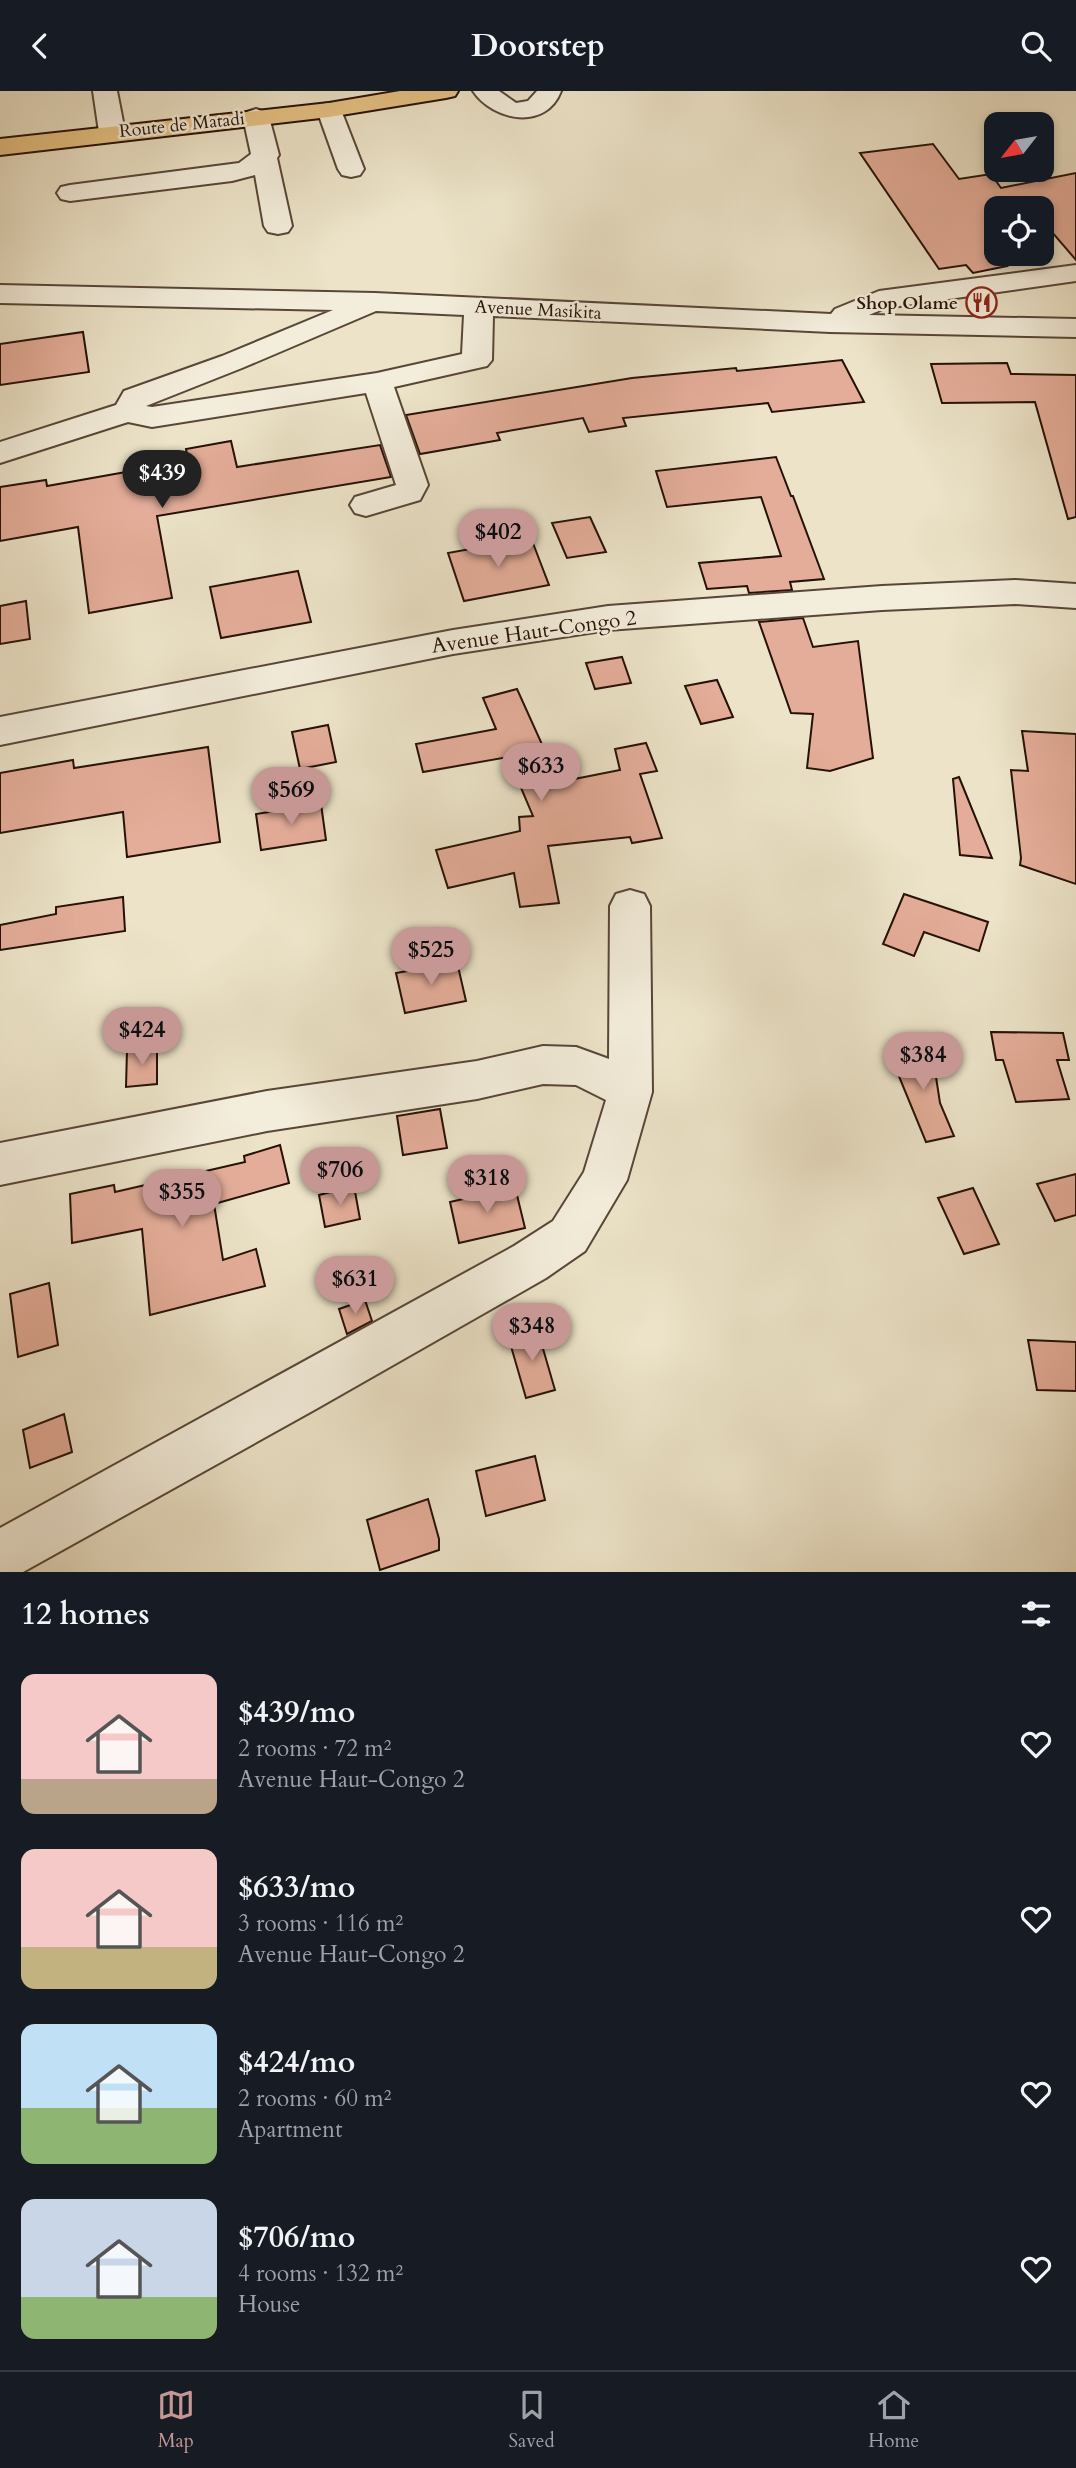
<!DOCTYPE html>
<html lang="en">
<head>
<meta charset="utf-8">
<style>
	:root { --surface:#171b24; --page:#20242c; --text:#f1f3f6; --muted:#9ea1a6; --line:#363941; --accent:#c59692 }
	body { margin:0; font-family:Cardo,serif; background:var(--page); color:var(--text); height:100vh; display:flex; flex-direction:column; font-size:26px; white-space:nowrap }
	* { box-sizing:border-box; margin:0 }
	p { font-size:23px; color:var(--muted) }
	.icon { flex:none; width:38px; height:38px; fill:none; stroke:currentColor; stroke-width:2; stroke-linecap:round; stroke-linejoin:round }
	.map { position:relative; height:1481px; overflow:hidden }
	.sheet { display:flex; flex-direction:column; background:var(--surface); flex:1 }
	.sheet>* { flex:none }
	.needle { width:46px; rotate:239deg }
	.buttons { position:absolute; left:984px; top:21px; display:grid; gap:14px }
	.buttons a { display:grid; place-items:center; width:70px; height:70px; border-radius:14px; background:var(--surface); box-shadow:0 4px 10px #0003; font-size:35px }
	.price { position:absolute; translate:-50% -60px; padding:0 16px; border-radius:24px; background:var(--accent); color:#111; font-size:23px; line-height:46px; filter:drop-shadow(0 2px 4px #0008) }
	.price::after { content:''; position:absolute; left:50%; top:42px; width:21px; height:16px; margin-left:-10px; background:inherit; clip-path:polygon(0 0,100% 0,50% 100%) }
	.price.current { background:#222; color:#fff }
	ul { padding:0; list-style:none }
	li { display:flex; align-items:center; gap:21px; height:175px; padding:0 21px }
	li span { display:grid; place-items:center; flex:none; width:196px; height:140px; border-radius:14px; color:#555 }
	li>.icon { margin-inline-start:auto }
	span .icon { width:84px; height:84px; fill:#fffc; stroke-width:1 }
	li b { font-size:30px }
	h2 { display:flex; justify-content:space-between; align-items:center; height:84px; padding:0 21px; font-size:30px }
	header { display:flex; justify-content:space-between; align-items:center; height:91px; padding:0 21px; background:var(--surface); font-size:32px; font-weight:600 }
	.dock { display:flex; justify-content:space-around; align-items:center; height:98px; border-top:2px solid var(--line); background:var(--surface); font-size:19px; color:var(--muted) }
	.dock a { display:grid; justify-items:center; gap:4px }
	.dock .current { color:var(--accent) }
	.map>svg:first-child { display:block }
	.building { fill:#e4ad99; stroke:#261107; stroke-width:2 }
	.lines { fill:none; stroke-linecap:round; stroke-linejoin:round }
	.minor-casing { stroke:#584637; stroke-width:4 }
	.major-casing { stroke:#261107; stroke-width:4 }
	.minor { fill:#f3eddb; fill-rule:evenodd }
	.major { fill:#e6c284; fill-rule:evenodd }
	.labels { text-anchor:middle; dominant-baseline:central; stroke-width:5; stroke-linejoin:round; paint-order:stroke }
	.far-street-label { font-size:18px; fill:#261107; stroke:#f3eddb }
	.far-poi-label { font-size:18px; font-weight:bold; fill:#261107; stroke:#f3eddb; text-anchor:end }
	.street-label { font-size:21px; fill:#261107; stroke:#f3eddb }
</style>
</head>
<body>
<header><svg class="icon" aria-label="back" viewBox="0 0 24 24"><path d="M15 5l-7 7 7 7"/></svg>Doorstep<svg class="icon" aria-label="search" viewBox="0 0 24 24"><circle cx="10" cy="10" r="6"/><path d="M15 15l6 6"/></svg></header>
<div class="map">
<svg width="1076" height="1481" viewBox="0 0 1076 1481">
	<rect width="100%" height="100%" fill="#ece3c8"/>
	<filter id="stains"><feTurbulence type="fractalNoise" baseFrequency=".00286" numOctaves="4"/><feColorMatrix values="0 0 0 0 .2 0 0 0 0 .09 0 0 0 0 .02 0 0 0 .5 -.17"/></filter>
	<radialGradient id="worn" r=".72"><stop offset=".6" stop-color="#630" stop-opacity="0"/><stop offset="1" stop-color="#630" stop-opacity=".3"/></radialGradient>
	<!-- building -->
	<g class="building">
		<polygon points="933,53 959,88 991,83 1001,97 1076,82 1076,169 1052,141 1041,143 1041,117 996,117 996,151 988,152 1007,175 973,182 966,174 939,178 860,62"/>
		<polygon points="83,241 89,281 0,294 0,253"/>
		<polygon points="842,269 864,311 772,321 768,312 623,327 626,335 589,341 583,327 497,342 500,349 420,363 406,324 632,287 736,277 737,280"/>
		<polygon points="1007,272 1011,283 1076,284 1076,426 1068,428 1035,311 942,312 931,273"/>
		<polygon points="231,350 237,376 380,354 391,386 157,425 172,507 89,522 78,436 0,450 0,396 46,389 47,395 188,370 186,358"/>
		<polygon points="776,366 791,405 793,405 824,488 790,491 792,499 749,502 747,495 707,498 699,472 781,465 761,406 667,416 656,380"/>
		<polygon points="590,426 606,461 567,467 552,432"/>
		<polygon points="531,447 549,494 464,510 448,462"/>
		<polygon points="298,480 311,531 221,547 210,496"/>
		<polygon points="26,510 30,548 0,553 0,515"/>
		<polygon points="803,527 813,556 858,550 873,667 830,680 807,677 813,623 791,622 759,531"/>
		<polygon points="622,566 631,592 595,598 586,572"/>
		<polygon points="717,589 733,626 701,633 685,595"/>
		<polygon points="517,598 559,691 620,679 615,658 646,652 657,680 640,683 662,747 632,752 630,746 548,755 559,812 520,816 514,782 448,797 436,759 520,740 519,726 533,725 508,666 423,681 416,653 496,638 483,607"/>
		<polygon points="328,634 336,671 300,678 292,641"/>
		<polygon points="1022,640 1076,643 1076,793 1020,774 1021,767 1011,679 1028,680"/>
		<polygon points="208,656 220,751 127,766 123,721 0,742 0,682 73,669 74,677"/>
		<polygon points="959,686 992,767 960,764 953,688"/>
		<polygon points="321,713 326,749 261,759 256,723"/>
		<polygon points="904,803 988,831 979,860 924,841 914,865 883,853"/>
		<polygon points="123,806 125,840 0,859 0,834 56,823 56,816"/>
		<polygon points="457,871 466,910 405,922 396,882"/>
		<polygon points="991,941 1063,942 1069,969 1057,969 1069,1008 1016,1011 1003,969 996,969"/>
		<polygon points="157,955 157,993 126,996 127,959"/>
		<polygon points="895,958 932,960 940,1012 954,1045 926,1051 898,983"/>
		<polygon points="440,1018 447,1057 403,1064 397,1025"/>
		<polygon points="280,1054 289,1092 214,1113 223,1169 256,1158 265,1195 150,1224 142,1138 72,1152 70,1103 114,1094 115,1101 245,1071 244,1065"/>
		<polygon points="1076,1083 1076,1124 1055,1130 1037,1093"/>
		<polygon points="354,1095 360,1128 325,1136 319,1104"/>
		<polygon points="515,1096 525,1137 459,1152 450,1111"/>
		<polygon points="973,1097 999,1153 964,1163 938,1107"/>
		<polygon points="49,1192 58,1254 18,1266 10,1203"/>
		<polygon points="365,1209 372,1230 347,1243 339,1218"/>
		<polygon points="537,1237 555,1299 526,1307 508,1245"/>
		<polygon points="1028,1249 1076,1251 1076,1300 1037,1299"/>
		<polygon points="64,1323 72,1361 30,1377 23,1339"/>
		<polygon points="535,1365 545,1409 486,1425 476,1380"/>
		<polygon points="428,1408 439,1448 439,1459 380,1479 367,1429"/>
	</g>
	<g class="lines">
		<defs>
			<g id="minor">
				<polygon points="93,0 117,0 125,41 121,46 112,49 103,46 99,41"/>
				<path d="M473,0H499L516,12L528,10L537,0H561C546,40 493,30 473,0Z"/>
				<polygon points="329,12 338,14 341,19 364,78 360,84 351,86 342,84 338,78 317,19 320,14"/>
				<polygon points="256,18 265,21 269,26 279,64 277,67 292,135 288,141 278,143 268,141 264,135 255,84 232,90 70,110 61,108 57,102 61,96 70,94 239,72 251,63 243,26 247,21"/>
				<path d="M1076,174V190L885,217L869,224L1076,228V246L830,241L493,225L492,269L487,275L394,296L428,394L420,409L366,425L355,422L350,414L355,406L396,394L366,302L152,336L128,331L0,372V351L116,314L124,300L222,265L333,219L0,212V194L375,202L831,223L835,218L879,200ZM376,220L464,224L462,263L377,282L152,316L146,315L242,277Z"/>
				<polygon points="1015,489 1076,493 1076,517 1015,513 882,519 608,539 453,563 0,654 0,626 453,539 608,515 882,495"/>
				<polygon points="630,799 644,803 650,815 652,1001 627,1089 585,1160 546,1187 316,1318 23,1481 0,1481 0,1437 514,1155 553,1130 584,1081 606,1009 576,994 543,993 477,1008 267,1040 0,1094 0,1052 267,1000 477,970 543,955 576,956 609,968 610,815 616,803"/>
			</g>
			<polygon id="major" points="400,0 458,0 455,5 446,7 329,26 0,64 0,48 329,12"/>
		</defs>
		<!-- minor casing -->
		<use href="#minor" class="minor-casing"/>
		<!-- major casing -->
		<use href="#major" class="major-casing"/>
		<!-- minor -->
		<use href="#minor" class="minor"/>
		<!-- major -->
		<use href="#major" class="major"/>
	</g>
	<!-- icons -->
	<defs>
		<symbol id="restaurant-ring" viewBox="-11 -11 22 22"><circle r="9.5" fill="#f3eddb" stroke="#8f2418" stroke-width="1.5"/><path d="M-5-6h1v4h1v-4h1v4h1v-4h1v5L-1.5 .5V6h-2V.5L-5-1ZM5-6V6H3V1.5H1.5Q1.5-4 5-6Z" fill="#8f2418"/></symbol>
	</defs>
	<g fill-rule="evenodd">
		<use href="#restaurant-ring" x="964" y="194" width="35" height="35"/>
	</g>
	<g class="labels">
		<!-- far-street labels -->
		<g class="far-street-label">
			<text transform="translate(182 34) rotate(-6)">Route de Matadi</text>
			<text transform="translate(538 219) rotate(3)">Avenue Masikita</text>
		</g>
		<!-- far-poi labels -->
		<g class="far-poi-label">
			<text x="958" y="212">Shop Olame</text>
		</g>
		<!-- street labels -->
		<g class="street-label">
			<text transform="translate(534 541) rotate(-8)">Avenue Haut-Congo 2</text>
		</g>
	</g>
	<rect width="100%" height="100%" filter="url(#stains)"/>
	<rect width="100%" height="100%" fill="url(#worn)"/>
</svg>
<div class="buttons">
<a><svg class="needle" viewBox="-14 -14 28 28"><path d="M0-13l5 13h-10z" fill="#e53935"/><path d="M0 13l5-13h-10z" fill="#9ea1a6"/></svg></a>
<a><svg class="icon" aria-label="locate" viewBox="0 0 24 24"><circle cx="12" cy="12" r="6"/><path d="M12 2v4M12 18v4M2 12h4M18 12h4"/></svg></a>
</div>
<b class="price current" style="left:162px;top:419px">$439</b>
<b class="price" style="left:498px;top:478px">$402</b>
<b class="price" style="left:541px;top:712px">$633</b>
<b class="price" style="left:291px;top:736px">$569</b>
<b class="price" style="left:431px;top:896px">$525</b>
<b class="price" style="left:142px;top:976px">$424</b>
<b class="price" style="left:923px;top:1001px">$384</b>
<b class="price" style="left:340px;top:1116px">$706</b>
<b class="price" style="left:487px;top:1124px">$318</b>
<b class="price" style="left:182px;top:1138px">$355</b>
<b class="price" style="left:355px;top:1225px">$631</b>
<b class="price" style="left:532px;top:1272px">$348</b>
</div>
<section class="sheet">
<h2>12 homes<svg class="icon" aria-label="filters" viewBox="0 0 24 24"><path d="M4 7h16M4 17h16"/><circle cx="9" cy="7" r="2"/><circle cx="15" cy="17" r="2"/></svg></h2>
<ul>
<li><span style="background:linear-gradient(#f6c9c9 75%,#b9a48a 0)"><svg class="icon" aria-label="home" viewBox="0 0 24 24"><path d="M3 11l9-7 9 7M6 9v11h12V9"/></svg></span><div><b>$439/mo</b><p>2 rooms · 72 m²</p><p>Avenue Haut-Congo 2</p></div><svg class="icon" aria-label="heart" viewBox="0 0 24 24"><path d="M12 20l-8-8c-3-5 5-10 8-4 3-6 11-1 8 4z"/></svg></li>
<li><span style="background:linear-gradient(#f6c9c9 70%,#c2b280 0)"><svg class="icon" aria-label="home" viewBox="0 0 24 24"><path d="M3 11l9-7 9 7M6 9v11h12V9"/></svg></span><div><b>$633/mo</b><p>3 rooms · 116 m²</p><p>Avenue Haut-Congo 2</p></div><svg class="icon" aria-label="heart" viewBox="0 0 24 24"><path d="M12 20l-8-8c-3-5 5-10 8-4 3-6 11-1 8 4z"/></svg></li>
<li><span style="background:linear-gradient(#bfe0f5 60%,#8fb573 0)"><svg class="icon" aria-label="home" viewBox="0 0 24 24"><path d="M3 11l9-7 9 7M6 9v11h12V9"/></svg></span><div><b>$424/mo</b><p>2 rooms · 60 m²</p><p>Apartment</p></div><svg class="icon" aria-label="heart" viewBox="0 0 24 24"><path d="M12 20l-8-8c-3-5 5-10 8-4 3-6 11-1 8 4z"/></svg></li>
<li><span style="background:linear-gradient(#c9d6e8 70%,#8fb573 0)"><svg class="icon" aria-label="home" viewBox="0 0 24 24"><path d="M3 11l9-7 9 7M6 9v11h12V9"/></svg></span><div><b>$706/mo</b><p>4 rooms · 132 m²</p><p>House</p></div><svg class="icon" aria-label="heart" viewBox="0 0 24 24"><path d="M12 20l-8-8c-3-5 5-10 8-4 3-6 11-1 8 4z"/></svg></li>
</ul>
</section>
<nav class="dock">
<a class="current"><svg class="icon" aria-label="map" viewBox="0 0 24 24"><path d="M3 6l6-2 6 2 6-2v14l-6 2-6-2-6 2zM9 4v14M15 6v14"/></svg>Map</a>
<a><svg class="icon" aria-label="saved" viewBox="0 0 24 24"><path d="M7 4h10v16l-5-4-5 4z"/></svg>Saved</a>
<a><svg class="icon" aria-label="home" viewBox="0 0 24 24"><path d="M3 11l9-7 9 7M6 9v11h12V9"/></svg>Home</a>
</nav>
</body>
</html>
